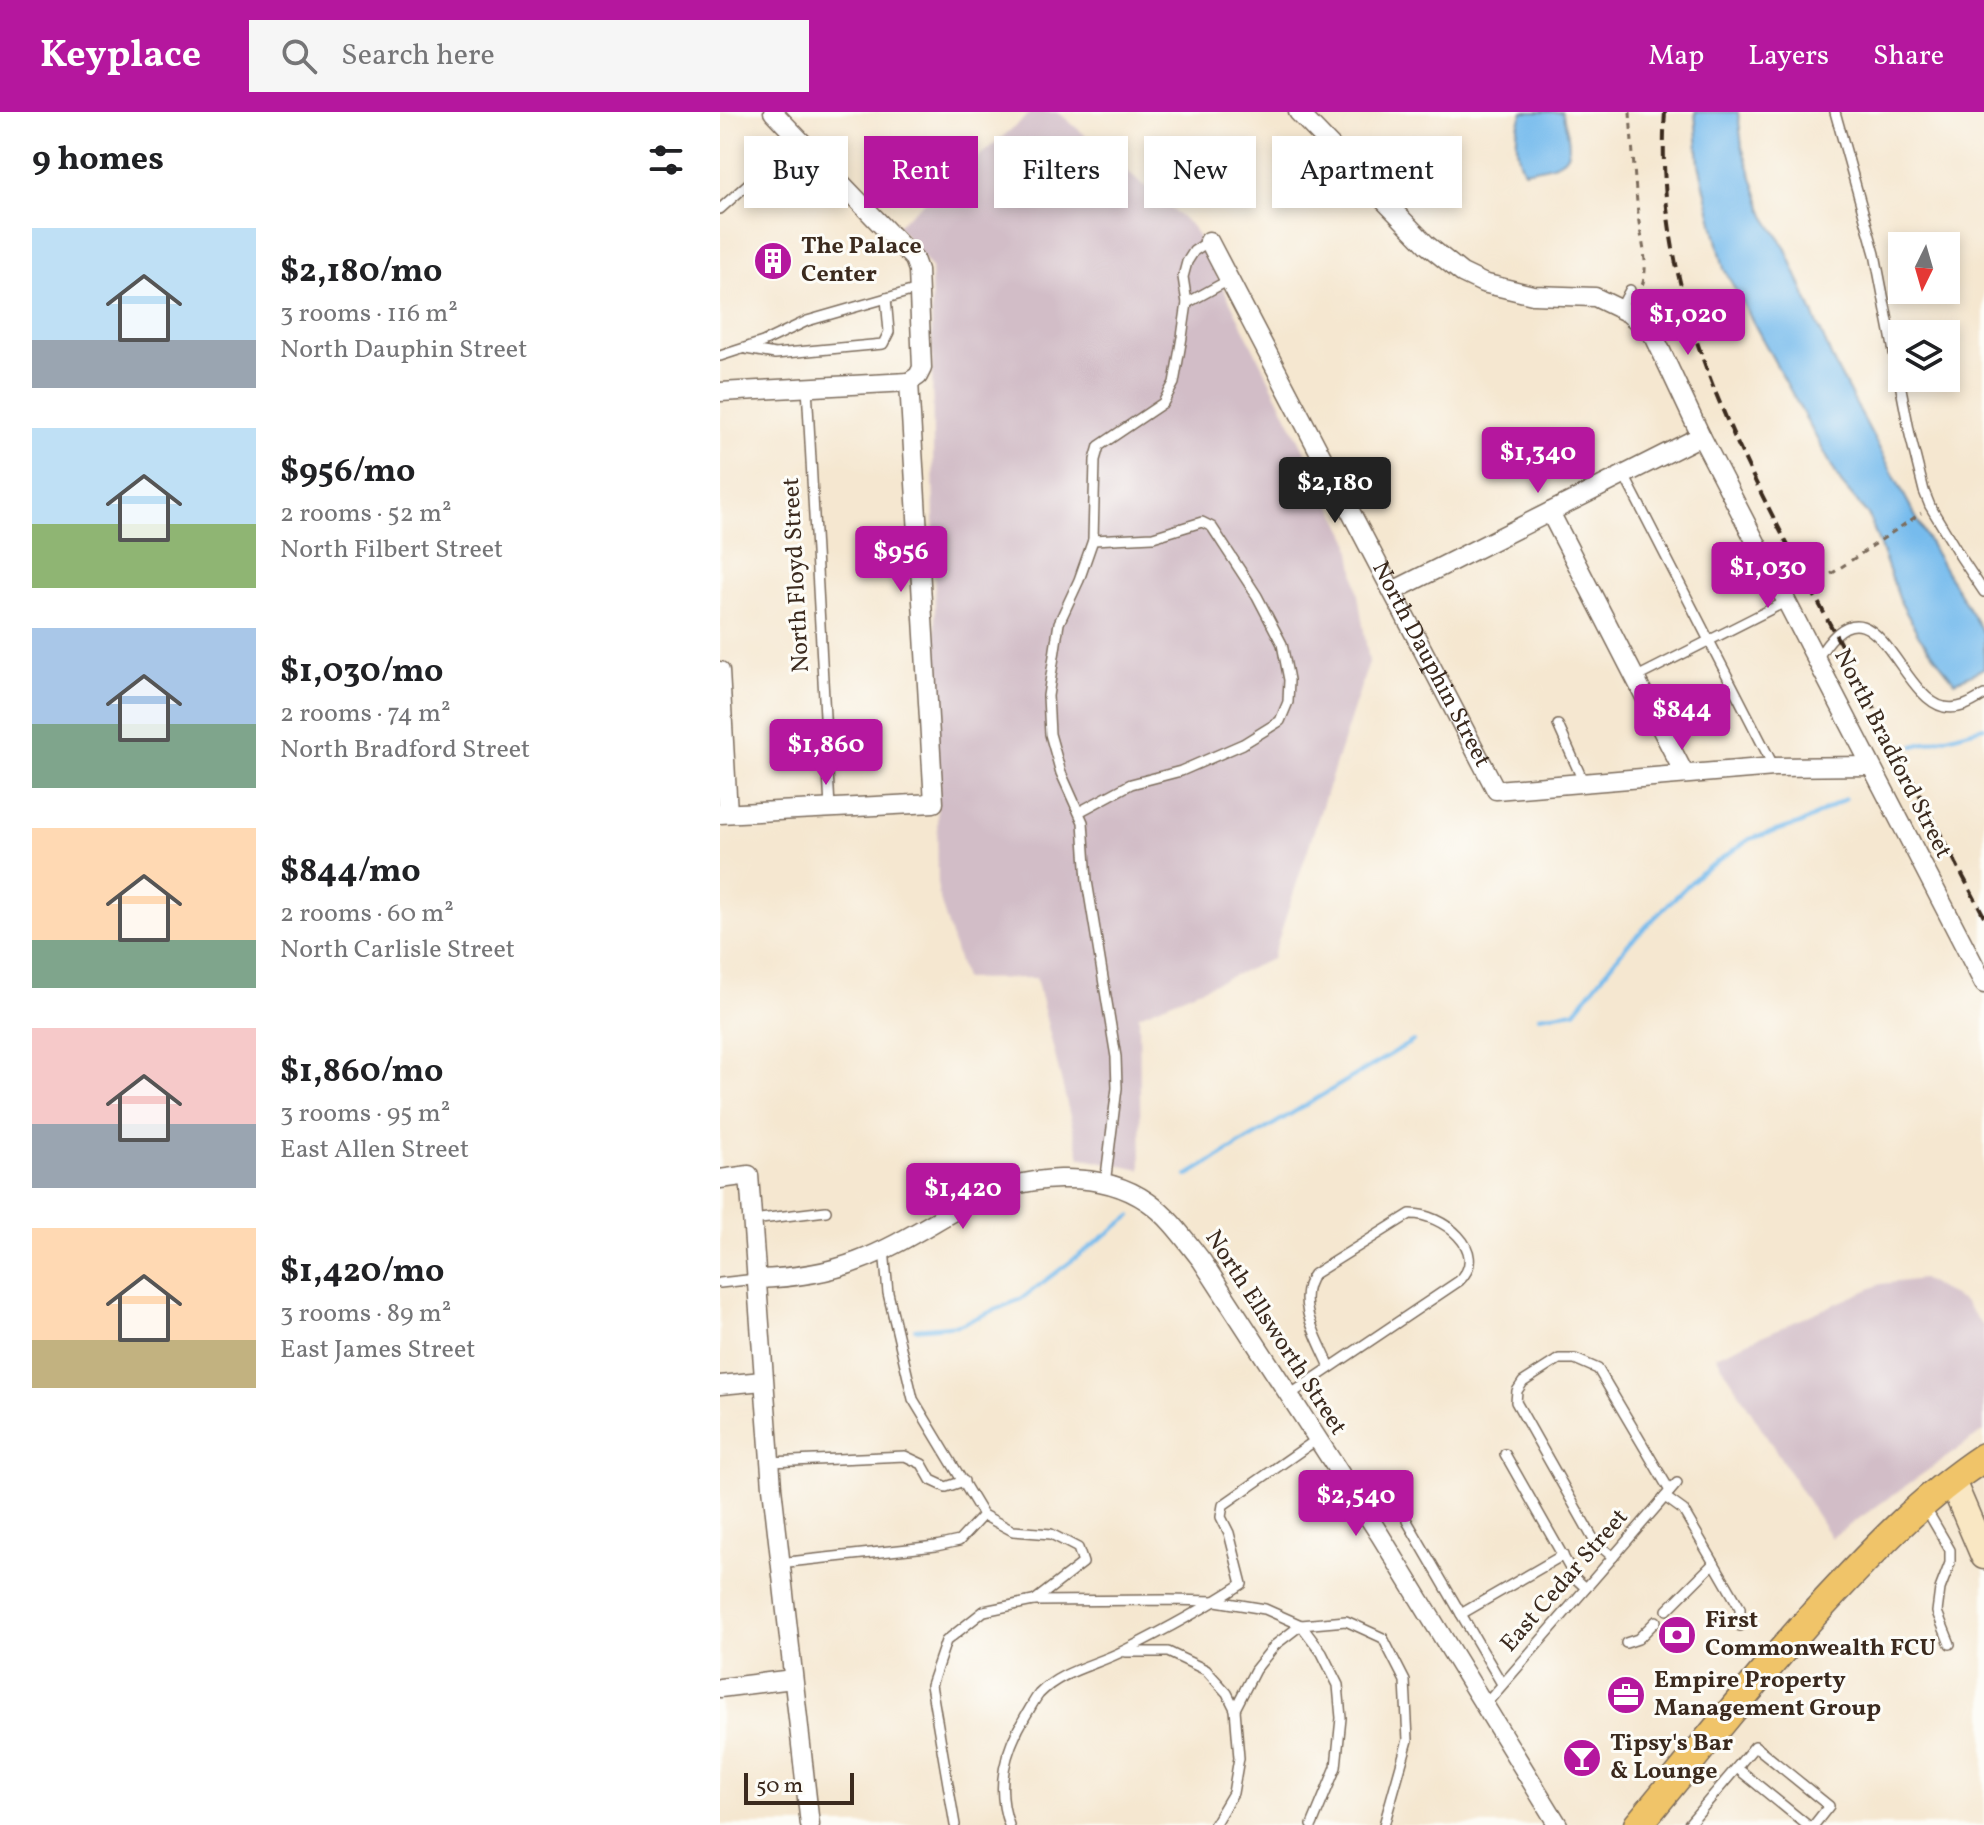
<!DOCTYPE html>
<html lang="en">
<head>
<meta charset="utf-8">
<style>
	:root { --surface:#fff; --page:#f6f6f6; --text:#202124; --muted:#757577; --accent:#b5179e }
	body { margin:0; font-family:Vollkorn,serif; background:var(--page); color:var(--text); height:100vh; display:flex; flex-direction:column; font-size:30px; white-space:nowrap }
	* { box-sizing:border-box; margin:0 }
	p { font-size:26px; color:var(--muted) }
	.icon { flex:none; width:44px; height:44px; fill:none; stroke:currentColor; stroke-width:2; stroke-linecap:round; stroke-linejoin:round }
	.map { position:relative; flex:1; overflow:hidden }
	.panel { display:flex; flex-direction:column; background:var(--surface); width:720px }
	.panel>* { flex:none }
	.hud { position:absolute; left:24px; top:24px; width:760px; height:72px; display:flex; gap:16px }
	.needle { width:52px; rotate:185deg }
	.tools { position:absolute; left:1168px; top:120px; display:grid; gap:16px }
	.tools a { display:grid; place-items:center; width:72px; height:72px; border-radius:0px; background:var(--surface); box-shadow:0 4px 12px #0003; font-size:40px }
	.scale { position:absolute; left:24px; bottom:20px; width:110px; box-sizing:border-box; padding-left:8px; border:4px solid #3b2a1e; border-top:0; font-size:22px; line-height:28px; white-space:nowrap; color:#3b2a1e; -webkit-text-stroke:6px #fdfcf7; paint-order:stroke }
	.price { position:absolute; translate:-50% -68px; padding:0 18px; border-radius:8px; background:var(--accent); color:#fff; font-size:26px; line-height:52px; filter:drop-shadow(0 2px 4px #0008) }
	.price::after { content:''; position:absolute; left:50%; top:48px; width:24px; height:18px; margin-left:-12px; background:inherit; clip-path:polygon(0 0,100% 0,50% 100%) }
	.price.on { background:#222; color:#fff }
	ul { padding:0; list-style:none }
	li { display:flex; align-items:center; gap:24px; height:200px; padding:0 32px }
	li span { display:grid; place-items:center; flex:none; width:224px; height:160px; border-radius:0px; color:#555 }
	li>.icon { margin-inline-start:auto }
	span .icon { width:96px; height:96px; fill:#fffc; stroke-width:1 }
	li b { font-size:34px }
	h2 { display:flex; justify-content:space-between; align-items:center; height:96px; padding:0 32px; font-size:34px }
	.pill { padding:0 28px; border-radius:0px; background:var(--surface); box-shadow:0 4px 12px #0003; font-size:28px; line-height:72px }
	.pill.on { background:var(--accent); color:#fff }
	header { display:flex; align-items:center; gap:48px; box-sizing:border-box; height:112px; padding:0 40px; background:var(--accent); color:#fff }
	header strong { font-size:38px }
	nav { display:flex; gap:44px; margin-inline-start:auto; font-size:28px }
	.search { width:560px; height:72px; background:var(--page); display:flex; align-items:center; gap:20px; box-sizing:border-box; padding:0 28px; border-radius:0px; color:var(--muted); font-size:30px }
	main { display:flex; flex:1; min-height:0 }
	.map>svg:first-child { display:block }
	.industrial { fill:#d2bdc7 }
	.water { fill:#76bbed; stroke:#587286; stroke-width:2 }
	.lines { fill:none; stroke-linecap:round; stroke-linejoin:round }
	.stream { stroke:#76bbed; stroke-width:4 }
	.lane-casing { stroke:#7c6c5c; stroke-width:12 }
	.street-casing { stroke:#7c6c5c; stroke-width:21 }
	.secondary-casing { stroke:#7c6c5c; stroke-width:29 }
	.primary-casing { stroke:#7c6c5c; stroke-width:31 }
	.path { stroke:#7c6c5c; stroke-width:3; stroke-dasharray:6 6; stroke-linecap:butt }
	.lane { stroke:#fff; stroke-width:9 }
	.street { stroke:#fff; stroke-width:18 }
	.secondary { stroke:#f9e7c3; stroke-width:26 }
	.primary { stroke:#f0c469; stroke-width:28 }
	.rail { stroke:#3b2a1e; stroke-width:4; stroke-dasharray:12 6; stroke-linecap:butt }
	.labels { text-anchor:middle; dominant-baseline:central; stroke-width:6; stroke-linejoin:round; paint-order:stroke }
	.poi-label { font-size:24px; font-weight:bold; fill:#3b2a1e; stroke:#fdfcf7; text-anchor:start }
	.street-label { font-size:24px; fill:#3b2a1e; stroke:#fdfcf7 }
</style>
</head>
<body>
<header>
<strong>Keyplace</strong>
<div class="search"><svg class="icon" aria-label="search" viewBox="0 0 24 24"><circle cx="10" cy="10" r="6"/><path d="M15 15l6 6"/></svg>Search here</div>
<nav><a>Map</a><a>Layers</a><a>Share</a></nav>
</header>
<main>
<section class="panel">
<h2>9 homes<svg class="icon" aria-label="filters" viewBox="0 0 24 24"><path d="M4 7h16M4 17h16"/><circle cx="9" cy="7" r="2"/><circle cx="15" cy="17" r="2"/></svg></h2>
<ul>
<li><span style="background:linear-gradient(#bfe0f5 70%,#9aa5b1 0)"><svg class="icon" aria-label="home" viewBox="0 0 24 24"><path d="M3 11l9-7 9 7M6 9v11h12V9"/></svg></span><div><b>$2,180/mo</b><p>3 rooms · 116 m²</p><p>North Dauphin Street</p></div></li>
<li><span style="background:linear-gradient(#bfe0f5 60%,#8fb573 0)"><svg class="icon" aria-label="home" viewBox="0 0 24 24"><path d="M3 11l9-7 9 7M6 9v11h12V9"/></svg></span><div><b>$956/mo</b><p>2 rooms · 52 m²</p><p>North Filbert Street</p></div></li>
<li><span style="background:linear-gradient(#a9c7e8 60%,#7fa58c 0)"><svg class="icon" aria-label="home" viewBox="0 0 24 24"><path d="M3 11l9-7 9 7M6 9v11h12V9"/></svg></span><div><b>$1,030/mo</b><p>2 rooms · 74 m²</p><p>North Bradford Street</p></div></li>
<li><span style="background:linear-gradient(#ffd9b3 70%,#7fa58c 0)"><svg class="icon" aria-label="home" viewBox="0 0 24 24"><path d="M3 11l9-7 9 7M6 9v11h12V9"/></svg></span><div><b>$844/mo</b><p>2 rooms · 60 m²</p><p>North Carlisle Street</p></div></li>
<li><span style="background:linear-gradient(#f6c9c9 60%,#9aa5b1 0)"><svg class="icon" aria-label="home" viewBox="0 0 24 24"><path d="M3 11l9-7 9 7M6 9v11h12V9"/></svg></span><div><b>$1,860/mo</b><p>3 rooms · 95 m²</p><p>East Allen Street</p></div></li>
<li><span style="background:linear-gradient(#ffd9b3 70%,#c2b280 0)"><svg class="icon" aria-label="home" viewBox="0 0 24 24"><path d="M3 11l9-7 9 7M6 9v11h12V9"/></svg></span><div><b>$1,420/mo</b><p>3 rooms · 89 m²</p><p>East James Street</p></div></li>
</ul>
</section>
<div class="map">
<svg width="1264" height="1713" viewBox="0 0 1264 1713">
	<rect width="100%" height="100%" fill="#fdfcf7"/>
	<filter id="ink" filterUnits="userSpaceOnUse"><feTurbulence type="fractalNoise" baseFrequency=".0125" numOctaves="2"/><feDisplacementMap in="SourceGraphic" scale="16" xChannelSelector="R" yChannelSelector="G"/><feConvolveMatrix kernelMatrix="1 2 1 2 8 2 1 2 1" color-interpolation-filters="sRGB"/></filter>
	<filter id="wash" filterUnits="userSpaceOnUse"><feTurbulence type="fractalNoise" baseFrequency=".006" numOctaves="4" result="noise"/><feDisplacementMap in="SourceGraphic" scale="32" xChannelSelector="R" yChannelSelector="G"/><feGaussianBlur stdDeviation="1.8" result="paint"/><feColorMatrix in="noise" values="0 0 0 0 0 0 0 0 0 0 0 0 0 0 0 0 0 1.4 0 .05"/><feComposite in="paint" operator="in"/></filter>
	<g filter="url(#wash)">
		<rect width="100%" height="100%" fill="#f5e7d0"/>
		<!-- industrial -->
		<g class="industrial">
			<polygon points="312,0 338,0 473,115 629,428 649,550 552,847 419,903 421,1058 360,1045 316,866 244,867 218,781 211,155 177,113"/>
			<polygon points="1202,1167 1244,1190 1264,1215 1264,1319 1111,1426 996,1244 1161,1172"/>
		</g>
		<!-- water -->
		<g class="water">
			<path d="M803,0H842C856,48 851,51 804,59C795,41 794,19 803,0Z"/>
			<polygon points="975,0 1018,0 1022,35 1045,104 1065,135 1114,251 1215,441 1264,522 1264,556 1235,570 1199,524 1181,491 1149,404 1121,371 1004,157 979,52"/>
		</g>
		<g class="lines">
			<!-- stream -->
			<g class="stream">
				<polyline points="1194,634 1264,615"/>
				<polyline points="819,904 855,899 907,833 980,761 1030,727 1082,711 1125,687"/>
				<polyline points="467,1064 693,929"/>
				<polyline points="195,1217 239,1213 301,1187 411,1104"/>
			</g>
		</g>
	</g>
	<g filter="url(#ink)">
		<g class="lines">
			<defs>
				<g id="lane">
					<polyline points="1115,0 1155,142 1190,323 1204,379 1210,394 1240,444 1264,480"/>
					<polyline points="0,97 78,27"/>
					<polyline points="467,191 509,168"/>
					<polyline points="900,197 910,178"/>
					<polyline points="26,237 55,242 163,232 169,220 166,186"/>
					<polyline points="0,244 43,230 87,209 198,177"/>
					<polyline points="87,275 110,696"/>
					<polyline points="904,363 1054,655"/>
					<path d="M1096,549C1153,450 1178,585 1224,595C1240,598 1251,591 1264,583"/>
					<polyline points="915,566 1067,489"/>
					<polyline points="838,613 863,669"/>
					<polyline points="359,700 411,672 461,659 523,632 560,609 568,590 569,568 562,532 537,484 492,415 482,410 433,425 373,428"/>
					<polyline points="385,1072 397,976 396,945 367,769 363,710 341,661 330,622 328,584 339,511 359,468 373,428 375,348 379,334 443,291 454,271 462,225 467,191 463,165 467,150 474,139 489,129"/>
					<polyline points="32,1108 106,1099"/>
					<polyline points="164,1137 168,1181 193,1287 263,1403 293,1419 331,1422 358,1436 363,1451 314,1489"/>
					<polyline points="0,1171 36,1167"/>
					<path d="M568,1284L739,1169C771,1139 721,1101 690,1102L594,1162C573,1189 599,1228 610,1255"/>
					<polyline points="785,1342 856,1467 866,1476"/>
					<polyline points="50,1350 185,1344 202,1352 211,1368 226,1375 244,1369"/>
					<polyline points="945,1385 963,1398 994,1451 1020,1496 1020,1514"/>
					<polyline points="1205,1395 1230,1438 1230,1451 1220,1477 1217,1500 1230,1532"/>
					<polyline points="687,1409 741,1502"/>
					<polyline points="893,1445 875,1430 796,1290 797,1279 803,1270 839,1247 855,1247 878,1257 950,1379"/>
					<polyline points="59,1451 216,1434 239,1429 263,1403"/>
					<polyline points="947,1498 994,1451"/>
					<polyline points="906,1531 918,1527 936,1509"/>
					<polyline points="406,1540 448,1540 486,1558 507,1581 515,1597 519,1646 513,1681 494,1713"/>
					<polyline points="782,1572 741,1502 843,1443"/>
					<polyline points="764,1594 957,1371"/>
					<polyline points="515,1597 535,1558 555,1533 581,1513 626,1509 663,1526 685,1569 688,1628 664,1713"/>
					<polyline points="1017,1656 1087,1713"/>
					<polyline points="235,1713 211,1573 226,1529 264,1499 313,1489 447,1488 496,1489 545,1497 581,1513 602,1541 618,1573 621,1606 616,1655 592,1713"/>
					<path d="M289,1713C275,1674 285,1638 306,1603C310,1597 314,1588 319,1582C342,1558 377,1553 405,1538C445,1518 485,1496 522,1472L509,1421L501,1405L503,1393L596,1328"/>
					<polyline points="968,1713 1035,1634 1109,1694 1094,1713"/>
				</g>
				<g id="street">
					<polyline points="53,0 194,147 198,158 202,256 198,264 189,270"/>
					<polyline points="578,0 707,133 742,161 763,171 813,183 875,185 908,201 934,224 981,324 1264,872"/>
					<path id="s1" d="M489,129L776,678L1054,655L1150,654"/>
					<polyline points="0,280 189,270"/>
					<polyline points="830,400 964,661"/>
					<polyline points="673,479 981,324"/>
					<polyline points="0,559 8,701"/>
					<polyline points="0,702 214,691 189,270"/>
					<polyline points="0,1067 29,1063 52,1375 90,1713"/>
					<path d="M36,1167C71,1166 105,1162 138,1149C178,1134 214,1109 252,1089C302,1063 380,1056 428,1090C450,1105 466,1129 482,1149L660,1423L838,1713"/>
					<polyline points="0,1273 43,1269"/>
					<polyline points="0,1576 73,1567"/>
				</g>
				<polyline id="secondary" points="1232,1369 1264,1444"/>
				<path id="primary" d="M918,1713C977,1642 1033,1570 1094,1502C1147,1445 1199,1388 1264,1345"/>
			</defs>
			<!-- lane casing -->
			<use href="#lane" class="lane-casing"/>
			<!-- street casing -->
			<use href="#street" class="street-casing"/>
			<!-- secondary casing -->
			<use href="#secondary" class="secondary-casing"/>
			<!-- primary casing -->
			<use href="#primary" class="primary-casing"/>
			<!-- path -->
			<g class="path">
				<path d="M910,0C912,34 915,68 918,102C920,126 931,153 921,176"/>
				<polyline points="1111,462 1201,401"/>
			</g>
			<!-- lane -->
			<use href="#lane" class="lane"/>
			<!-- street -->
			<use href="#street" class="street"/>
			<!-- secondary -->
			<use href="#secondary" class="secondary"/>
			<!-- primary -->
			<use href="#primary" class="primary"/>
			<!-- rail -->
			<path class="rail" d="M945,0C932,192 1025,353 1112,516C1162,612 1213,708 1264,804"/>
		</g>
	</g>
	<!-- icons -->
	<defs>
		<symbol id="building-disc" viewBox="-11 -11 22 22"><circle r="9.5" fill="#b5179e" stroke="#fdfcf7"/><path d="M-4-6H4V6H1V3H-1V6H-4ZM-2.5-4.3h1.7v1.8h-1.7ZM.8-4.3h1.7v1.8H.8ZM-2.5-1h1.7V.8h-1.7ZM.8-1h1.7V.8H.8Z" fill="#fff"/></symbol>
		<symbol id="bank-disc" viewBox="-11 -11 22 22"><circle r="9.5" fill="#b5179e" stroke="#fdfcf7"/><path d="M-6-4H6V4H-6ZM0-2.3a2.3 2.3 0 1 0 0 4.6a2.3 2.3 0 1 0 0-4.6Z" fill="#fff"/></symbol>
		<symbol id="office-disc" viewBox="-11 -11 22 22"><circle r="9.5" fill="#b5179e" stroke="#fdfcf7"/><path d="M-6-3h4V-5.5h4V-3h4V5H-6ZM-1-4.5V-3h2v-1.5ZM-6 0V1H6V0Z" fill="#fff"/></symbol>
		<symbol id="bar-disc" viewBox="-11 -11 22 22"><circle r="9.5" fill="#b5179e" stroke="#fdfcf7"/><path d="M-6-5H6L.8 .8V4.5H3.5V6h-7V4.5H-.8V.8Z" fill="#fff"/></symbol>
	</defs>
	<g fill-rule="evenodd">
		<use href="#building-disc" x="31" y="127" width="44" height="44"/>
		<use href="#bank-disc" x="935" y="1501" width="44" height="44"/>
		<use href="#office-disc" x="884" y="1561" width="44" height="44"/>
		<use href="#bar-disc" x="840" y="1624" width="44" height="44"/>
	</g>
	<g class="labels">
		<!-- poi labels -->
		<g class="poi-label">
			<text x="81" y="135">The Palace<tspan x="81" dy="28">Center</tspan></text>
			<text x="985" y="1509">First<tspan x="985" dy="28">Commonwealth FCU</tspan></text>
			<text x="934" y="1569">Empire Property<tspan x="934" dy="28">Management Group</tspan></text>
			<text x="890" y="1632">Tipsy's Bar<tspan x="890" dy="28">&amp; Lounge</tspan></text>
		</g>
		<!-- street labels -->
		<g class="street-label">
			<text transform="translate(77 463) rotate(-93)">North Floyd Street</text>
			<text stroke="none"><textPath href="#s1" startOffset="478">North Dauphin Street</textPath></text>
			<text transform="translate(1172 642) rotate(63)">North Bradford Street</text>
			<text transform="translate(555 1221) rotate(57)">North Ellsworth Street</text>
			<text transform="translate(845 1469) rotate(-49)">East Cedar Street</text>
		</g>
	</g>
</svg>
<div class="tools">
<a><svg class="needle" viewBox="-14 -14 28 28"><path d="M0-13l5 13h-10z" fill="#e53935"/><path d="M0 13l5-13h-10z" fill="#757577"/></svg></a>
<a><svg class="icon" aria-label="layers" viewBox="0 0 24 24"><path d="M12 4l9 5-9 5-9-5zM3 14l9 5 9-5"/></svg></a>
</div>
<div class="scale">50 m</div>
<b class="price" style="left:968px;top:245px">$1,020</b>
<b class="price" style="left:818px;top:383px">$1,340</b>
<b class="price on" style="left:615px;top:413px">$2,180</b>
<b class="price" style="left:181px;top:482px">$956</b>
<b class="price" style="left:1048px;top:498px">$1,030</b>
<b class="price" style="left:962px;top:640px">$844</b>
<b class="price" style="left:106px;top:675px">$1,860</b>
<b class="price" style="left:243px;top:1119px">$1,420</b>
<b class="price" style="left:636px;top:1426px">$2,540</b>
<div class="hud">
<a class="pill">Buy</a>
<a class="pill on">Rent</a>
<a class="pill">Filters</a>
<a class="pill">New</a>
<a class="pill">Apartment</a>
</div>
</div>
</main>
</body>
</html>
